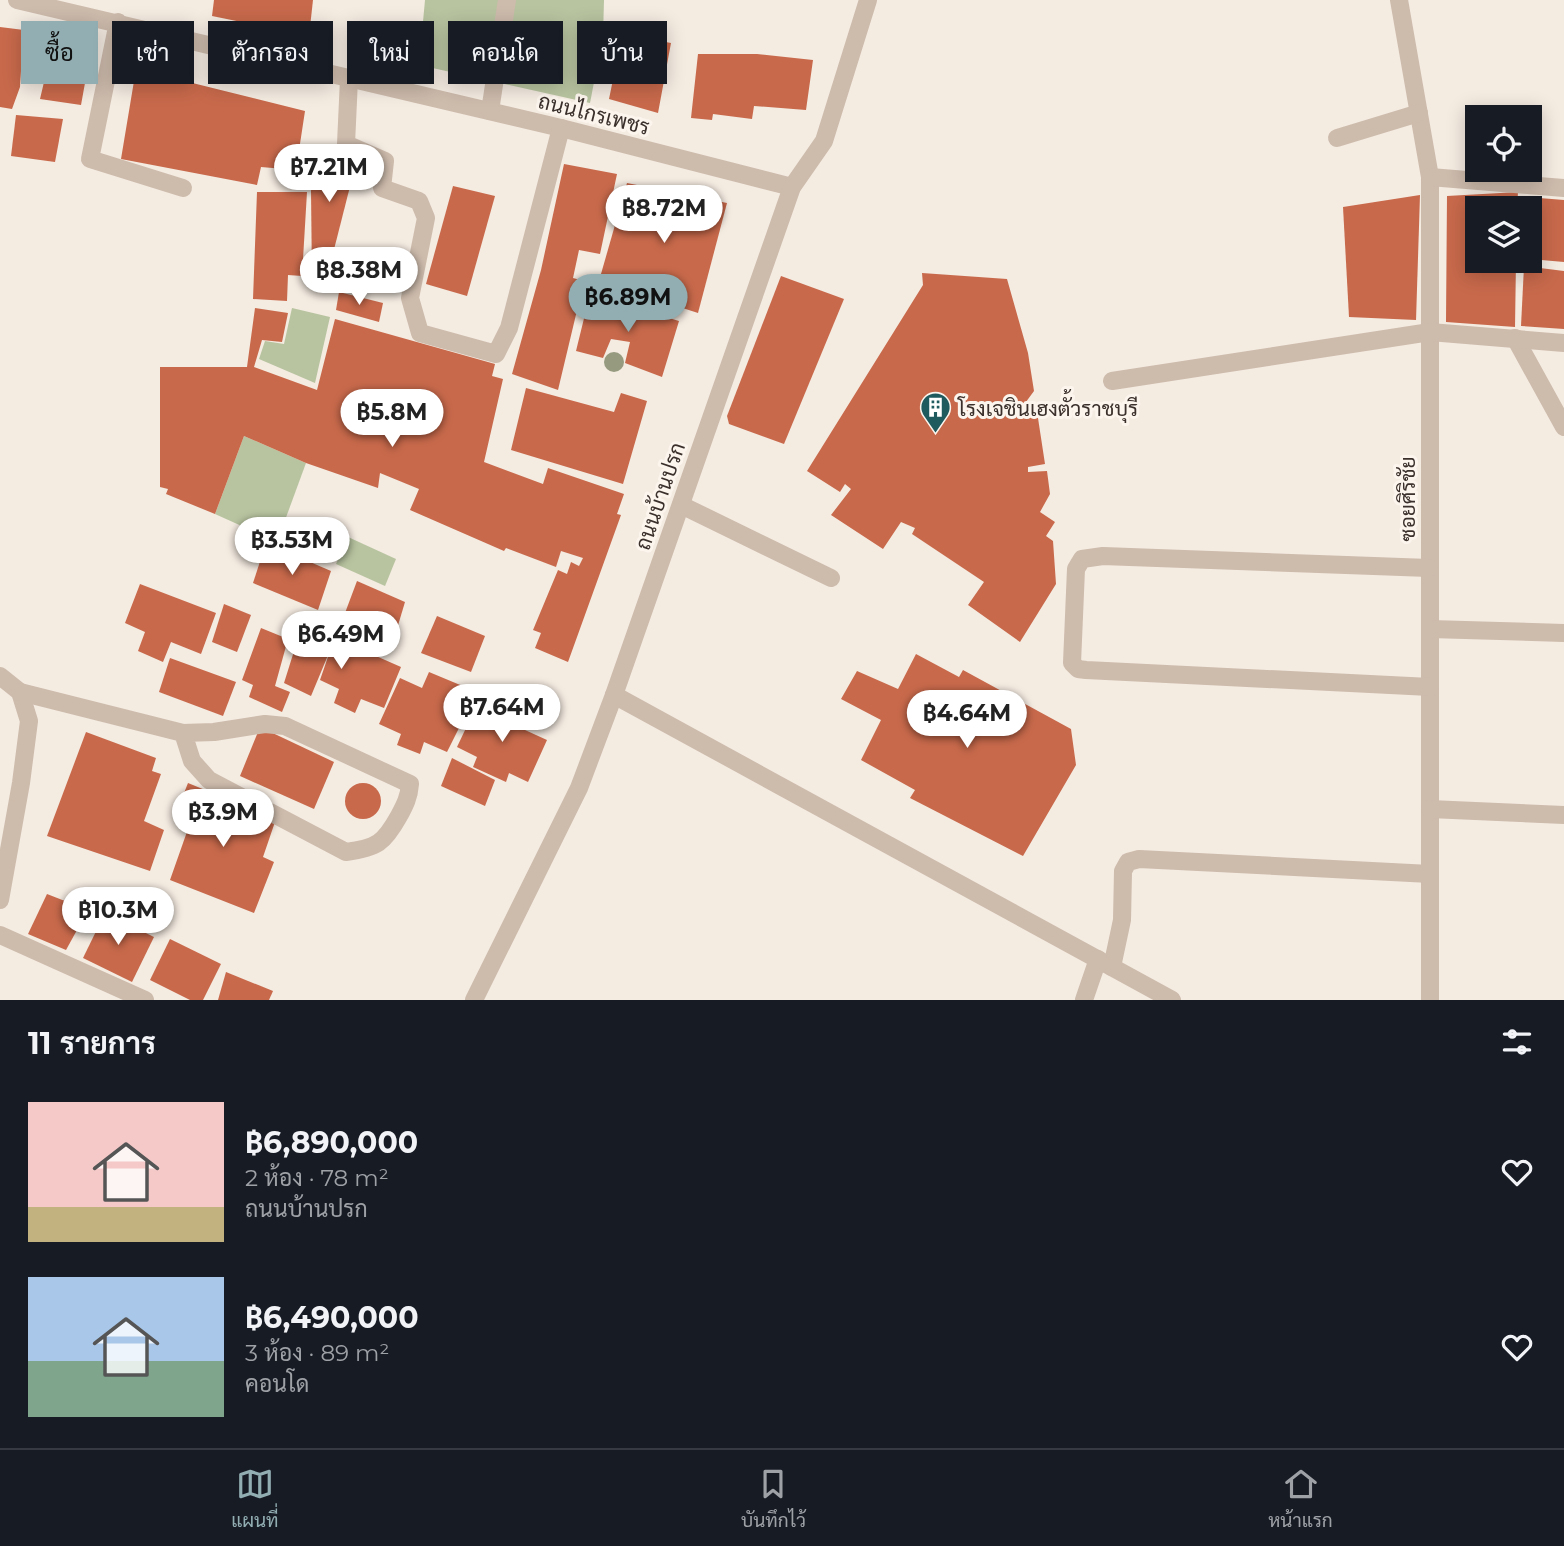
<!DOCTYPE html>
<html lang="th">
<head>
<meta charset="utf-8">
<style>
	:root { --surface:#171b24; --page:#242831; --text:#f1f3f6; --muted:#9ea1a6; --line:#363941; --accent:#92aeb2 }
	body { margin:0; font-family:Montserrat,Sarabun,sans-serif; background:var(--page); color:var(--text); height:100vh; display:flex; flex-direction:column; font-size:26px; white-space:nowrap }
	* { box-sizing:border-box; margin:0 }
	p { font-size:23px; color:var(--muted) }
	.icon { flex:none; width:38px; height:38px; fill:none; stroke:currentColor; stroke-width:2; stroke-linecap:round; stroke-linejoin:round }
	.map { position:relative; height:1000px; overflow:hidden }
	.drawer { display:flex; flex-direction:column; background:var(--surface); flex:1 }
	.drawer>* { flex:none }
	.banner { position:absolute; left:21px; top:21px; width:700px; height:63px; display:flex; gap:14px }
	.tools { position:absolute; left:1465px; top:105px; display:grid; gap:14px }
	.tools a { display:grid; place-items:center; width:77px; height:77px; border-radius:0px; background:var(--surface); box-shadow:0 4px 18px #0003; font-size:35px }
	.price { position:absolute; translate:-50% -60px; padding:0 16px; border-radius:24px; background:#fff; color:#222; font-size:23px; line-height:46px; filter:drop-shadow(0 2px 4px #0008) }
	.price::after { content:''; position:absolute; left:50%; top:42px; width:21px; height:16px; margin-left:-10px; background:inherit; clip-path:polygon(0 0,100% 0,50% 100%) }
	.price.on { background:var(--accent); color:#111 }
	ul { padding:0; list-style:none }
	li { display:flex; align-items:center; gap:21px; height:175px; padding:0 28px }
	li span { display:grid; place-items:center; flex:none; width:196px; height:140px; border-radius:0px; color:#555 }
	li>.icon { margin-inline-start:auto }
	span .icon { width:84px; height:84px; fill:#fffc; stroke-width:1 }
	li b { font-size:30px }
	h2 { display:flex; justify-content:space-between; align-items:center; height:84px; padding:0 28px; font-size:30px }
	.tag { padding:0 24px; border-radius:0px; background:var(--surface); box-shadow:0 4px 18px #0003; font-size:24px; line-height:63px }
	.tag.on { background:var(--accent); color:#111 }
	.menu { display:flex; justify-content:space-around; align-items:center; height:98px; border-top:2px solid var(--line); background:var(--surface); font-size:19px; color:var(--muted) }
	.menu a { display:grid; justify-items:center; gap:4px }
	.menu .on { color:var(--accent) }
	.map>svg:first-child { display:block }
	.green { fill:#b8c4a0 }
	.building { fill:#c8694b }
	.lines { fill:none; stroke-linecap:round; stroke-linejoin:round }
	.minor { stroke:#cdbbac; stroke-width:18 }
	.tree { fill:#969b7f }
	.labels { text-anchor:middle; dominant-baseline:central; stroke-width:6; stroke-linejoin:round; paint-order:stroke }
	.street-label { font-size:21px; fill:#3b302b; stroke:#fbf5ee }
	.poi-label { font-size:21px; fill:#3b302b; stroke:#fbf5ee; text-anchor:start }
</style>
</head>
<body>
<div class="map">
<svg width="1564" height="1000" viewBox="0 0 1564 1000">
	<rect width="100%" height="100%" fill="#f4ebe1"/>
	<!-- green -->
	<g class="green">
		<polygon points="425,0 604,0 603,36 590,103 419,65"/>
		<polygon points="292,308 330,317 315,383 259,359 265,341 284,344"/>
		<polygon points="244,436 306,463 277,542 215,514"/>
		<polygon points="348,537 396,559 385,586 336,564"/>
	</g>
	<!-- building -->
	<g class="building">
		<polygon points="214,0 313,0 309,36 212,16"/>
		<polygon points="0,27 24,30 24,35 53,36 50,53 93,59 92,72 87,72 81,105 40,99 48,65 40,63 39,73 21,71 20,87 12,109 0,107"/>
		<polygon points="614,32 671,43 658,113 609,99 617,60 608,58"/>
		<polygon points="698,54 757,54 813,60 806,110 754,106 752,119 713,114 712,120 691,118"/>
		<polygon points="136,69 305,111 296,170 261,167 257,185 121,159"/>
		<polygon points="16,115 63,119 55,162 11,156"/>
		<polygon points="318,145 358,155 326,281 312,279 311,191"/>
		<polygon points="564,164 617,174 600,254 579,250 573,278 584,281 558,390 512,374 541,270"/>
		<polygon points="627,183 727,203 698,313 599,281"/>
		<polygon points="453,186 495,196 467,296 426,284"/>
		<polygon points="257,192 307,192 302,276 288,275 287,301 253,299"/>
		<polygon points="1518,192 1517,208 1477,208 1477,261 1516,261 1515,327 1446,322 1447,196"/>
		<polygon points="1420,195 1416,320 1349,317 1343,207"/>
		<polygon points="1527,197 1564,200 1564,262 1530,259 1530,208 1527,208"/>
		<polygon points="1524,266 1564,271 1564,329 1521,326"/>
		<polygon points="922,273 1007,279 1028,353 1034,391 1023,406 1036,405 1045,464 1028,467 1028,472 1047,471 1050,494 1040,512 1055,522 1046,536 1053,541 1056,584 1020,642 968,605 984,582 912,534 915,528 901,522 883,549 831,515 851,489 845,484 840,492 807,471 923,285"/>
		<polygon points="781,276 844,299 784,444 729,424 727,416"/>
		<polygon points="339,292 383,303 379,322 336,310"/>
		<polygon points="590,294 679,321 662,377 625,363 630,342 611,339 603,358 576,351"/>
		<polygon points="255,308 288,313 282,342 262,340 254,367 317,390 335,319 495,364 492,376 503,379 484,462 543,484 548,468 624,494 617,514 621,515 568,662 535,648 541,633 533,630 558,570 567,574 571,562 579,566 583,558 561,551 556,567 506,548 504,551 410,510 419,489 380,473 378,488 306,463 244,436 215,514 166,494 168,489 160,487 160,367 247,367"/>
		<polygon points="526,388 614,412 621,393 647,401 623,484 511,450"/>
		<polygon points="266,543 331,571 318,610 253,583"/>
		<polygon points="357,581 405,602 393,642 342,621"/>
		<polygon points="140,584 216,613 201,654 171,642 163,662 138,651 145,632 125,623"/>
		<polygon points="224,604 251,615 237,652 212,642"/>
		<polygon points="437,616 485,636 471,672 421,653"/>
		<polygon points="261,628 288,639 275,686 290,692 282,712 249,697 253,685 242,680"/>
		<polygon points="300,632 334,640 335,638 401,667 384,708 361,699 355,713 334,703 339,689 320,680 331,648 311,696 284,683"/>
		<polygon points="916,654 959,677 963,670 1071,729 1076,765 1023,856 910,798 915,790 861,760 881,720 841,699 857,671 898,689"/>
		<polygon points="170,658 236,682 223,716 159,692"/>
		<polygon points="429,672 477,692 447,752 424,742 420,754 397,745 401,734 379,724 400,678 422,688"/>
		<polygon points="487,703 530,719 525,730 547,740 528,782 509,773 506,782 473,767 477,757 457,747 475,709 484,713"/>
		<polygon points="260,727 334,762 314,809 240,776"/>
		<polygon points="86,732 156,758 152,771 161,774 144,821 164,830 150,871 47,836"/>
		<polygon points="452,758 495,780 485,806 441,786"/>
		<circle cx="363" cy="801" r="18"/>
		<polygon points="188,783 276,819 263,857 274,862 254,913 170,880 189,826 174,818"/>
		<polygon points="47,894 88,910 66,950 28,934"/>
		<polygon points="105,913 154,937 132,982 83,958"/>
		<polygon points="170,939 221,964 203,1000 190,1000 150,980"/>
		<polygon points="226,972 273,991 269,1000 218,1000"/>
	</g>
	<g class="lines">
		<!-- minor -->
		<g class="minor">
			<polyline points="17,0 561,128 792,187"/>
			<polyline points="1399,0 1430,177 1430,1000"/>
			<polyline points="118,22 90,159 183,188"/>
			<polyline points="349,79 346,144 385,161 382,188 419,201 426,218 410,298 420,333 496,354 509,328 561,128"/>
			<polyline points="490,111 507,0"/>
			<polyline points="1337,138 1419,113"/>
			<polyline points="1430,177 1564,188"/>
			<polyline points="1515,338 1564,427"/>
			<polyline points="1112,381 1430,332 1564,343"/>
			<polyline points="681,505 831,578"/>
			<polyline points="1429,568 1103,556 1082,559 1076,569 1072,663 1078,669 1086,670 1430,687"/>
			<polyline points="1430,629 1564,633"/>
			<polyline points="0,676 20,692 29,721 21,783 0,900"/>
			<path d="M20,692L183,733L214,732L265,724L285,726L410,784C409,797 405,805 399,816C384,843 377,848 346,852L209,780L192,761L183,733"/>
			<polyline points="614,695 1172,1000"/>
			<polyline points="1430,809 1564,815"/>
			<polyline points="0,935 145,1000"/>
			<polyline points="1112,967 1122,920 1123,871 1128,862 1139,859 1430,874"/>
			<polyline points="474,1000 579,788 614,695 792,187 824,141 868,0"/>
			<polyline points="1084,1000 1098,959"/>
		</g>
	</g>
	<!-- trees -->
	<circle class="tree" cx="614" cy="362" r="10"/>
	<!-- icons -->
	<defs>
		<symbol id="building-pin" viewBox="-11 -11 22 30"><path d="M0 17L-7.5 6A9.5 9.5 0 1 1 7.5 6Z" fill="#1f5a5e" stroke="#fbf5ee"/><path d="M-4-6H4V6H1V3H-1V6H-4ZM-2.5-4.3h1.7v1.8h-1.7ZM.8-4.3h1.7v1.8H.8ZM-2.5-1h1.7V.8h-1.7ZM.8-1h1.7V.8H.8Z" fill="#fff"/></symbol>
	</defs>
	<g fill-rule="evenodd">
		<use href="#building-pin" x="918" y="390" width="35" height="47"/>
	</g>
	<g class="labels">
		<!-- street labels -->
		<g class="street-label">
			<text transform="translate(594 114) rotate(14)">ถนนไกรเพชร</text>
			<text transform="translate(660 496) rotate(-71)">ถนนบ้านปรก</text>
			<text transform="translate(1407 499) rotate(-90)">ซอยศิริชัย</text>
		</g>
		<!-- poi labels -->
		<g class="poi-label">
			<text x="958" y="408">โรงเจชินเฮงตั้วราชบุรี</text>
		</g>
	</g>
</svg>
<div class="tools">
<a><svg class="icon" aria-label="locate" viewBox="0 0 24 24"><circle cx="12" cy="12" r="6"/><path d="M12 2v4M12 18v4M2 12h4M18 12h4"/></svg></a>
<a><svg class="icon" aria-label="layers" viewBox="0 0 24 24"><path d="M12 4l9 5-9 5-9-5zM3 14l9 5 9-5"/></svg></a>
</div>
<b class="price" style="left:329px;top:204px">฿7.21M</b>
<b class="price" style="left:664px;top:245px">฿8.72M</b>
<b class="price" style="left:359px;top:307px">฿8.38M</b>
<b class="price on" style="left:628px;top:334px">฿6.89M</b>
<b class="price" style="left:392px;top:449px">฿5.8M</b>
<b class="price" style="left:292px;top:577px">฿3.53M</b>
<b class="price" style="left:341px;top:671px">฿6.49M</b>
<b class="price" style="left:502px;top:744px">฿7.64M</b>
<b class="price" style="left:967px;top:750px">฿4.64M</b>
<b class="price" style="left:223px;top:849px">฿3.9M</b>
<b class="price" style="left:118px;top:947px">฿10.3M</b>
<div class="banner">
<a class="tag on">ซื้อ</a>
<a class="tag">เช่า</a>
<a class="tag">ตัวกรอง</a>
<a class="tag">ใหม่</a>
<a class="tag">คอนโด</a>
<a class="tag">บ้าน</a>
</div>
</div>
<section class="drawer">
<h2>11 รายการ<svg class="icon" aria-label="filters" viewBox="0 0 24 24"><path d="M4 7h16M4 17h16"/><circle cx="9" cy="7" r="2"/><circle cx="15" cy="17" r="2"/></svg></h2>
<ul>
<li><span style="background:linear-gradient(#f6c9c9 75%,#c2b280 0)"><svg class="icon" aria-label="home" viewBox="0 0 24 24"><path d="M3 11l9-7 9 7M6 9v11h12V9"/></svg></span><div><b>฿6,890,000</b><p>2 ห้อง · 78 m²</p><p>ถนนบ้านปรก</p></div><svg class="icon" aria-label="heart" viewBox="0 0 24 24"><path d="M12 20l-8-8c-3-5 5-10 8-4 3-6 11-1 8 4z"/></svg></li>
<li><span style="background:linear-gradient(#a9c7e8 60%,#7fa58c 0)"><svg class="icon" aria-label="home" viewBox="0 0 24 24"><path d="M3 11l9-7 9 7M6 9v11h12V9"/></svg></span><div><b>฿6,490,000</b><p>3 ห้อง · 89 m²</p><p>คอนโด</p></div><svg class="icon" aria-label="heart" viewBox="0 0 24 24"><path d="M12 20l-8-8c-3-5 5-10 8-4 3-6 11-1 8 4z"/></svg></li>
</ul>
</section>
<nav class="menu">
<a class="on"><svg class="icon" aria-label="map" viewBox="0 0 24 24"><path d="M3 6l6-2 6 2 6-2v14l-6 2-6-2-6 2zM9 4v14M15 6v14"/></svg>แผนที่</a>
<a><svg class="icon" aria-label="saved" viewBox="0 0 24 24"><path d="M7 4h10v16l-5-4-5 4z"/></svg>บันทึกไว้</a>
<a><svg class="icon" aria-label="home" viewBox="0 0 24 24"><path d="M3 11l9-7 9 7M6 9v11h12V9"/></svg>หน้าแรก</a>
</nav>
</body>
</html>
